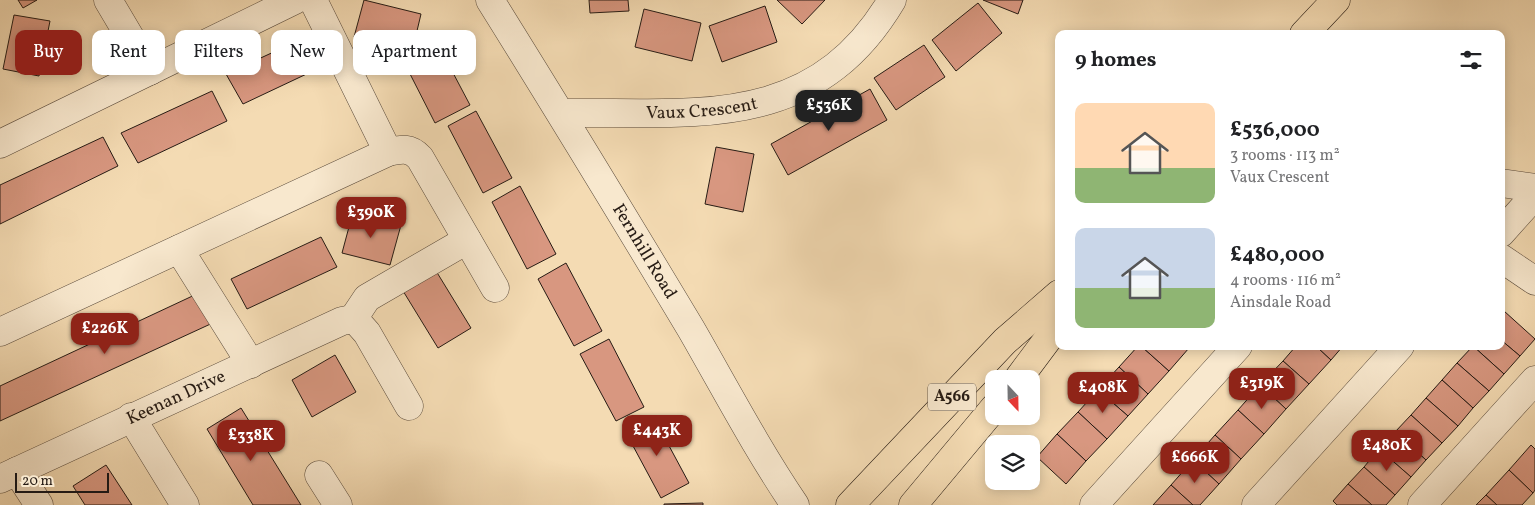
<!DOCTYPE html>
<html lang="en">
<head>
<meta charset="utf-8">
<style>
	:root { --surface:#fff; --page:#f2f2f2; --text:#202124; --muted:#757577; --accent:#8f2418 }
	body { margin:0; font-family:Vollkorn,serif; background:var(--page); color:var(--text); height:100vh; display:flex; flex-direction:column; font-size:19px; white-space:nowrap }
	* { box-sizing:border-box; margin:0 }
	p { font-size:16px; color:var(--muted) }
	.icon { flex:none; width:28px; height:28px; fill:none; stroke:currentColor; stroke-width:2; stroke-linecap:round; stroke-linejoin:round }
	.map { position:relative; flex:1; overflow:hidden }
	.panel { position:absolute; left:1055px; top:30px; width:450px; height:320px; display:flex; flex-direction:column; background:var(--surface); border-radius:10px; box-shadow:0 2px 12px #0003 }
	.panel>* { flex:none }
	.guide { position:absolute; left:15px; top:30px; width:475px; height:45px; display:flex; gap:10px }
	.needle { width:32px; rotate:158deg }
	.fabs { position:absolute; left:985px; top:370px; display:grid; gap:10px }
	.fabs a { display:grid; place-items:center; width:55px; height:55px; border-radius:10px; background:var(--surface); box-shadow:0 2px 12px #0003; font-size:25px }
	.scale { position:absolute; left:15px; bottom:12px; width:94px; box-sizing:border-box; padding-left:5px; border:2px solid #261b14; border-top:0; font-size:14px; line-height:18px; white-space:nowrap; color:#261b14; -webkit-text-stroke:4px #f8e8ce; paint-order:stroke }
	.price { position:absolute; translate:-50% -42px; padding:0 11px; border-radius:10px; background:var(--accent); color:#fff; font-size:16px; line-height:32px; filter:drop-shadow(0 1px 2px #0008) }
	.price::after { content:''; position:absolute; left:50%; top:30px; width:15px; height:11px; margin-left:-8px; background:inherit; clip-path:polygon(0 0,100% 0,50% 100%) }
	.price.current { background:#222; color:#fff }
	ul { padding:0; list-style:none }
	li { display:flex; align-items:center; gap:15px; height:125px; padding:0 20px }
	li span { display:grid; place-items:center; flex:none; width:140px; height:100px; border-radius:10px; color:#555 }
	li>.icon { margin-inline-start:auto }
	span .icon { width:60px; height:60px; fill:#fffc; stroke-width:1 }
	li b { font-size:21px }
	h2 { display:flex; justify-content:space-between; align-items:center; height:60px; padding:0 20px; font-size:21px }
	.pill { padding:0 18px; border-radius:10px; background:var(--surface); box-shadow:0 2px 12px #0003; font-size:18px; line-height:45px }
	.pill.current { background:var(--accent); color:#fff }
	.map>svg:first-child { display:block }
	.building { fill:#d89780; stroke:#261b14 }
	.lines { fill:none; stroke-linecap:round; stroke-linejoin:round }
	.minor-casing { stroke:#5a4b3c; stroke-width:29 }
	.major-casing { stroke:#261b14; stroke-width:29 }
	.minor { stroke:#f8e8ce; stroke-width:28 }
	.major { stroke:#f4dbb3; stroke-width:28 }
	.labels { text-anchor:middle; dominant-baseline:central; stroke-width:4; stroke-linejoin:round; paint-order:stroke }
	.shield { fill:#f8e8ce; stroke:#65584c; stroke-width:1 }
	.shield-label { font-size:16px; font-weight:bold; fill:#261b14 }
	.street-label { font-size:18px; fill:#261b14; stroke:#f8e8ce }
</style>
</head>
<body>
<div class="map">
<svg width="1535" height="505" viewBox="0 0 1535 505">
	<rect width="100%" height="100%" fill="#f4dbb3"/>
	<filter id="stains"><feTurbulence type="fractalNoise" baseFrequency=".004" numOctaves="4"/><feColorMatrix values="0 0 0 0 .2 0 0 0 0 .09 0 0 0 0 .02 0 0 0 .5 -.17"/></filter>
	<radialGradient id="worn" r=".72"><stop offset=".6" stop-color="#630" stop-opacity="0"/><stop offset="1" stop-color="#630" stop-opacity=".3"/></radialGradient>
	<!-- building -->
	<g class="building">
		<polygon points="18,0 37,0 23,8"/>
		<polygon points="364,0 421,14 412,52 354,37"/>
		<polygon points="589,0 628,0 629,11 590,13"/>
		<polygon points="777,0 825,0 802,24"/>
		<polygon points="983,0 1023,0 1018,14"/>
		<polygon points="978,3 1002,33 956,71 932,40"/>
		<polygon points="765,6 777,42 722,62 709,26"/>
		<polygon points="644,9 701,23 692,61 635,47"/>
		<polygon points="14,15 50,21 39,76 3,69"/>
		<polygon points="317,32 332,62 243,104 226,74"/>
		<polygon points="924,45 945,77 896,110 874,78"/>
		<polygon points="442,52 470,105 435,123 408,70"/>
		<polygon points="870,89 887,120 788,175 771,144"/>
		<polygon points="212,91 227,121 138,163 121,133"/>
		<polygon points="476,111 512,178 483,193 448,126"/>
		<polygon points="103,137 118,166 0,224 0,185"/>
		<polygon points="716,147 754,154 743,212 705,204"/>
		<polygon points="520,186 556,254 527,269 492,202"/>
		<polygon points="353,212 401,225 390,265 342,253"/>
		<polygon points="321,237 337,267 247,309 231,279"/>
		<polygon points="566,263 602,331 574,346 538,279"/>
		<polygon points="433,266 471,328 438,348 400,286"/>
		<polygon points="201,292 217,321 0,421 0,386"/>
		<polygon points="1504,311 1535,339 1520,356 1501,340 1501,314"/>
		<polygon points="609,339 644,407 616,421 580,354"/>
		<polygon points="1501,340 1520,356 1504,374 1473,346 1501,346"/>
		<polygon points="1138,346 1141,346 1169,371 1148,394 1119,367"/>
		<polygon points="1141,346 1187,346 1189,348 1169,371"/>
		<polygon points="1296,346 1316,346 1331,360 1309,384 1283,361"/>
		<polygon points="1316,346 1343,346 1331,360"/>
		<polygon points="1473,346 1504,374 1489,391 1457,363"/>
		<polygon points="335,355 356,392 312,417 292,380"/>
		<polygon points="1283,361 1309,384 1286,409 1260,385"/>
		<polygon points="1457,363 1489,391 1473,408 1442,380"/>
		<polygon points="1119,367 1148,394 1128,416 1098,390"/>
		<polygon points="1442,380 1473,408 1458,426 1426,398"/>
		<polygon points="1260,385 1286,409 1264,434 1238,410"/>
		<polygon points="1098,390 1128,416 1107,439 1078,412"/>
		<polygon points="1426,398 1458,426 1442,443 1411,415"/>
		<polygon points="241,408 301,505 253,505 207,429"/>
		<polygon points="1238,410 1264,434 1241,459 1215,435"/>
		<polygon points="1078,412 1107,439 1086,461 1057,434"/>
		<polygon points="1411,415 1442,443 1426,460 1395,432"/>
		<polygon points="653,416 689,483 661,498 625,431"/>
		<polygon points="1395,432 1426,460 1411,477 1379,449"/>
		<polygon points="1057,434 1086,461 1066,484 1037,457"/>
		<polygon points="1215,435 1241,459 1219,484 1193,460"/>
		<polygon points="1531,445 1535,449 1535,490 1533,493 1509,470"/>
		<polygon points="1379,449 1411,477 1395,495 1364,467"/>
		<polygon points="1193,460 1219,484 1200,505 1193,505 1171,485"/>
		<polygon points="106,465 132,505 85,505 73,486"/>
		<polygon points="1364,467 1395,495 1386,505 1372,505 1348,484"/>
		<polygon points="1509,470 1533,493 1522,505 1497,505 1486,495"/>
		<polygon points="1348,484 1372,505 1337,505 1333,501"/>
		<polygon points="1171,485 1193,505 1153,505"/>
		<polygon points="1486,495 1497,505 1476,505"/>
		<polygon points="703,503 703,505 664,505 664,504"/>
	</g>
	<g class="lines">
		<defs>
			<g id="minor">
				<polyline points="108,0 150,71"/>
				<polyline points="313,0 388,152"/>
				<path id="s1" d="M490,0C558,109 625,219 691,329C725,388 757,449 795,505"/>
				<path id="s2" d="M561,113C693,111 813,133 892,0"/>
				<polyline points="0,144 295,0"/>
				<polyline points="1501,183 1535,188"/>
				<polyline points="1501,233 1535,195"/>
				<polyline points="179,249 251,364"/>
				<polyline points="1501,258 1535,281"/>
				<polyline points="353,319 367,298 467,240"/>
				<polyline points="353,319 359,324 367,333 409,406"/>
				<path d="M0,332L388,152C401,149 410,147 420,158L495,288"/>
				<polyline points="131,417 185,505"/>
				<polyline points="17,471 39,505"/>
				<polyline points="319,475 338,505"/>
				<path id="s3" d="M0,479L342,321L353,319"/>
				<polyline points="1094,505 1238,346"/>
				<polyline points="1256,505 1400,346"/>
				<polyline points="1422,505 1535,380"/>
			</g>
			<g id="major">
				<polyline points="1304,34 1336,0"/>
				<polyline points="1018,379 1059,324"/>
				<polyline points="850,505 1005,341 1059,294"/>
				<polyline points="913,505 994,408"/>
			</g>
		</defs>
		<!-- minor casing -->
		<use href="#minor" class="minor-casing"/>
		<!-- major casing -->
		<use href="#major" class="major-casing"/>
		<!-- minor -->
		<use href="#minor" class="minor"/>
		<!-- major -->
		<use href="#major" class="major"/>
	</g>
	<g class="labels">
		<!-- shield labels -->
		<rect class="shield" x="928" y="383.5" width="48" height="27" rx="4"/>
		<g class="shield-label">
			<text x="952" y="397">A566</text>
		</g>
		<!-- street labels -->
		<g class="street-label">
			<text stroke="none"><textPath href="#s2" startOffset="141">Vaux Crescent</textPath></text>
			<text stroke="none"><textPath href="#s1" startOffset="295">Fernhill Road</textPath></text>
			<text stroke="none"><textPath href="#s3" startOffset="194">Keenan Drive</textPath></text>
		</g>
	</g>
	<rect width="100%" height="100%" filter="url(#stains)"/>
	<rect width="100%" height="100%" fill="url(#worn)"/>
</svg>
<div class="fabs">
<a><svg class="needle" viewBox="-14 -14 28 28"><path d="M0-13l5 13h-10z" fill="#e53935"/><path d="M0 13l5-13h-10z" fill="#757577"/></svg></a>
<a><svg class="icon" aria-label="layers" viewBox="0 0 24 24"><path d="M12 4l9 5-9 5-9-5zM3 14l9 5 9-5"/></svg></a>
</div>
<div class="scale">20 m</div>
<b class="price current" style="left:829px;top:132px">£536K</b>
<b class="price" style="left:371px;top:239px">£390K</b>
<b class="price" style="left:105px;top:355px">£226K</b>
<b class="price" style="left:1262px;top:410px">£319K</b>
<b class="price" style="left:1103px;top:414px">£408K</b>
<b class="price" style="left:657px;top:457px">£443K</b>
<b class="price" style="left:251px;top:462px">£338K</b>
<b class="price" style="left:1387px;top:472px">£480K</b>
<b class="price" style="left:1195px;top:484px">£666K</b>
<div class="guide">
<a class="pill current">Buy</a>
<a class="pill">Rent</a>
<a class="pill">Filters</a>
<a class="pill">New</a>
<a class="pill">Apartment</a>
</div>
<section class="panel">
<h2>9 homes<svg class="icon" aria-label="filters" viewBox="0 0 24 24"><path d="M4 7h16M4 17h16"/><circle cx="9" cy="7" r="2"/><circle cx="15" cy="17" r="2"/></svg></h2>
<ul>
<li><span style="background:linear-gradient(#ffd9b3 65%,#8fb573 0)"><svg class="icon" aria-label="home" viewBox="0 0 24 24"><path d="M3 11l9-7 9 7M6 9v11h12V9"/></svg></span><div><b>£536,000</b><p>3 rooms · 113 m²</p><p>Vaux Crescent</p></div></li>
<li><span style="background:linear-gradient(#c9d6e8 60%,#8fb573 0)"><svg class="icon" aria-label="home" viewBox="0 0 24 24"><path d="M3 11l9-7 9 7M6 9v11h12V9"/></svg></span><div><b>£480,000</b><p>4 rooms · 116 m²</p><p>Ainsdale Road</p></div></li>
</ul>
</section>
</div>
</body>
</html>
